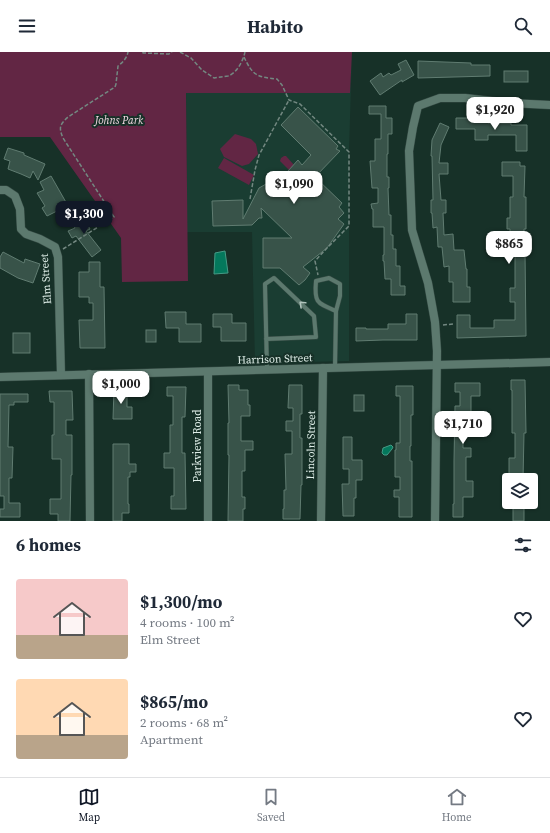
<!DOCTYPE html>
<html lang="en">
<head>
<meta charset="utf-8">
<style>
	:root { --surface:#fff; --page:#f6f6f7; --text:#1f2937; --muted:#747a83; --line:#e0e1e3; --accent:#111827 }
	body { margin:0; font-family:"Source Serif 4",serif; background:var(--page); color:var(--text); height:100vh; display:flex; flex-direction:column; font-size:15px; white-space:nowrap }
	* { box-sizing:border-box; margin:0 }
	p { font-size:13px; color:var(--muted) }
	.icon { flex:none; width:22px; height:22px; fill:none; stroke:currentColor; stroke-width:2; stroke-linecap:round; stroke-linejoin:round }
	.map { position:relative; height:469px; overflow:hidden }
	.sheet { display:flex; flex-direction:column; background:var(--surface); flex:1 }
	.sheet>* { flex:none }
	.fabs { position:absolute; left:502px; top:421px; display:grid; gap:8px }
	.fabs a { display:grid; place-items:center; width:36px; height:36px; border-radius:4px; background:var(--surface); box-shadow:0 1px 3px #0004; font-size:20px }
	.price { position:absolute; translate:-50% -34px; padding:0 9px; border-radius:8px; background:#fff; color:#222; font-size:13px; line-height:26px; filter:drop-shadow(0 1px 2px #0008) }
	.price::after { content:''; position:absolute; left:50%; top:24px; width:12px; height:9px; margin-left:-6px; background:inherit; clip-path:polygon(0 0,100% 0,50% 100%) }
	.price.on { background:var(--accent); color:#fff }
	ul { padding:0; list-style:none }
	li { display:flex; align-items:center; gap:12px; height:100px; padding:0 16px }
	li span { display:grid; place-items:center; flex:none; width:112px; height:80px; border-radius:4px; color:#555 }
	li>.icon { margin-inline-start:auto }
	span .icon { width:48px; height:48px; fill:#fffc; stroke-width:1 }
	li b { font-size:17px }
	h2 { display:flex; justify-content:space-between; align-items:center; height:48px; padding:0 16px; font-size:17px }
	header { display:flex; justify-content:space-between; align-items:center; height:52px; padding:0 16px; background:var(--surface); font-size:18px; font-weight:700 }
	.tab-bar { display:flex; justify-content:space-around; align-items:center; height:56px; border-top:1px solid var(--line); background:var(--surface); font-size:11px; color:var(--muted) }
	.tab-bar a { display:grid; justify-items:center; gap:2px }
	.tab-bar .on { color:var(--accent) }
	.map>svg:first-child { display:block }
	.built { fill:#1a3d32 }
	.green { fill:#622644 }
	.water { fill:#04785c; stroke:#469b86 }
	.building { fill:#385349; stroke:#607c71 }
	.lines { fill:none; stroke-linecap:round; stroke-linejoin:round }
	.service-casing { stroke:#364c45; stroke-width:5 }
	.minor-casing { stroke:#364c45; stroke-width:9 }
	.path { stroke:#738881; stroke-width:1.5; stroke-dasharray:4 2; stroke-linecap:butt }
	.service { stroke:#5c796e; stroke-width:4 }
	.minor { stroke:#5c796e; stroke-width:8 }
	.oneway { stroke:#b1c5bd }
	.labels { text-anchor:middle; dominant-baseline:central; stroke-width:4; stroke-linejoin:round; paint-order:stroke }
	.park-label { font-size:11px; font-style:italic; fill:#f3d9e3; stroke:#173128 }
	.street-label { font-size:11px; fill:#dfeee8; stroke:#173128 }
</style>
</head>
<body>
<header><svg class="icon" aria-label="menu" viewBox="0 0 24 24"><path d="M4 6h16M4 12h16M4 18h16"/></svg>Habito<svg class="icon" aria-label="search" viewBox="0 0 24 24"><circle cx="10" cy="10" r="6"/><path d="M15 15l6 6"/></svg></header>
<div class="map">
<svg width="550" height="469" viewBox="0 0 550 469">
	<rect width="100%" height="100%" fill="#173128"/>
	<!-- built -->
	<polygon class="built" points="352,0 349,100 349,309 255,311 252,180 187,180 186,41 350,41"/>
	<!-- green -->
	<g class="green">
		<polygon points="0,0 352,0 350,41 186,41 188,229 122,230 121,186 50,85 0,85"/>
		<polygon points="235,82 251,87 256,92 258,102 249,112 242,114 224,105 220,97"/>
		<polygon points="284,104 286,104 294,113 289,118 280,109 281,106"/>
		<polygon points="224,106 254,123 249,133 218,116"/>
	</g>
	<!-- water -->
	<g class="water">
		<polygon points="225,199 228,221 214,222 215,201"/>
		<polygon points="391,393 393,395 392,397 387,403 384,403 382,401 383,396"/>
	</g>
	<!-- building -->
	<g class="building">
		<polygon points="406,8 414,23 402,30 402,28 380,43 370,29 381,21 383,25 389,21 391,23 401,18 398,12"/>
		<polygon points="418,9 471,11 471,13 490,13 490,24 418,26"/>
		<rect x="504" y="19" width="24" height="11"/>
		<polygon points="369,54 386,54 386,66 392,66 392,82 388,82 388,102 387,102 387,125 389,125 389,136 388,136 389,163 391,163 391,183 393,183 393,197 396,197 396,214 400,214 400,234 405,234 405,243 391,243 391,227 385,227 384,209 383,209 383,203 384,203 384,175 373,175 373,157 372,157 371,152 378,151 378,136 372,136 370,109 375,109 375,87 381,87 381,62 369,62"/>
		<polygon points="298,55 338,94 336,97 340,99 315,125 342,151 339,155 344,161 338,167 344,172 327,196 303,215 310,221 305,228 299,233 280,216 263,216 263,186 292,186 261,156 262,166 259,166 252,173 213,174 212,149 243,148 243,167 259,136 275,127 278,130 298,108 302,113 311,103 281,73"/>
		<polygon points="456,66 469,66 469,68 488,68 488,71 511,71 511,73 527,73 527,99 516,99 516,83 488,83 488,88 475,88 475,77 456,77"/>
		<polygon points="440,71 449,75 441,93 439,111 448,111 448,122 439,122 441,148 446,148 446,161 443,161 444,183 453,182 454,198 464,198 466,217 467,217 467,235 470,235 470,250 453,250 453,230 449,230 449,214 444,215 442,195 438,195 437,175 433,176 432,161 431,161 431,148 433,148 432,104 431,104 432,88"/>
		<polygon points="8,96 24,101 24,103 45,112 38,128 33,119 30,126 21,122 8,117 10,109 4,107"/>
		<polygon points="502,110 520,110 520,114 525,114 524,145 526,145 526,177 524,177 524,199 525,199 526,284 457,286 457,263 470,263 470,276 494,276 494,268 515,268 515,250 510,250 510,236 515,236 515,195 510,195 510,177 507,177 507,166 510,166 510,145 513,145 513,124 502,124"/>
		<polygon points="51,124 71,159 61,165 57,159 47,164 42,156 45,154 37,141 44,138 40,130"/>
		<polygon points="81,161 90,177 86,179 101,198 92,205 76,184 72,186 68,179 75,176 70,167"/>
		<polygon points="3,200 24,211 25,207 40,212 33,231 18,226 0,216 0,205"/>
		<polygon points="89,210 100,210 100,235 104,235 105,296 80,296 79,268 93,268 93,251 89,251 89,245 79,245 79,220 89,220"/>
		<polygon points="165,260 186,260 186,272 201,272 201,290 179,290 179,276 166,276"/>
		<polygon points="213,262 232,262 232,271 246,271 246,289 221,289 221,275 213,275"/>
		<polygon points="406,262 417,262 417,288 383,288 356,289 356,276 366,276 366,277 388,277 388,272 406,272"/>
		<rect x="146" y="278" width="10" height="12"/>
		<rect x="13" y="281" width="17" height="20"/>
		<polygon points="511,328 525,328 526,381 524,381 523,428 512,428 512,422 509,422 509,406 515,406 515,381 512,381 512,338 511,338"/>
		<polygon points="455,331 480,331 480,344 471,344 471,365 468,365 468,384 463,384 463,396 471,396 471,405 466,405 466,429 473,429 473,445 463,445 463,465 453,465 453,452 454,452 454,409 455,354 460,354 460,340 455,340"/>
		<polygon points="228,333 239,333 239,338 248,338 248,353 250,353 250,364 241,364 241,389 253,389 253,398 245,398 245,419 242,419 242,445 245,445 245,457 243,457 243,469 228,469 229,403 228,403 228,371 229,371"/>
		<polygon points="289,333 302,333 302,362 300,362 300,386 302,386 302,433 301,433 300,467 283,467 283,457 284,457 284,438 286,438 285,402 292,402 292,379 286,379 286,369 293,369 293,356 288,356"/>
		<polygon points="396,334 413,334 413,363 411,363 411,394 410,394 410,409 412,409 412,465 399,465 399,445 394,445 394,438 400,438 400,425 395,425 395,398 396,398 396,391 400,391 400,344 396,344"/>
		<polygon points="167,335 186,335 185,365 182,365 182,401 185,401 186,457 171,457 171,444 174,444 174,416 164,416 164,401 170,401 170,373 173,373 173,344 167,344"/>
		<polygon points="114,337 127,337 127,355 132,355 132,367 113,367"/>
		<polygon points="49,339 72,339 73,368 66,368 66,383 72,383 72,423 71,423 70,469 58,469 58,462 50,462 50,447 61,447 61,407 52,407 52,383 54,383 54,350 50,350"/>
		<polygon points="0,342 28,342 28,350 14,350 14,353 9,353 8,395 13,395 12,426 9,426 9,451 20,451 20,465 0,465 0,457 4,457 4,444 0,444"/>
		<rect x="354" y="343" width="10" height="16"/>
		<polygon points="343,385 352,385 352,408 362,408 362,428 356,428 356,446 354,446 354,464 343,464 342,432 349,432 349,417 343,417"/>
		<polygon points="113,392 129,392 129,412 136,412 136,420 130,420 130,425 128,425 128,452 129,452 129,461 122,461 122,469 113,469"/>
		<polygon points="508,450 524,450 524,469 513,469 513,456 508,456"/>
	</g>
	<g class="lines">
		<defs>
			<g id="service">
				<polyline points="266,287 316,285 314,264 274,226 265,232 267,318"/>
				<path d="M335,316L336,259L340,244V232L329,226L316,229C314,251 317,251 336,259"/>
			</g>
			<g id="minor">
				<polyline points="0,138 6,138 15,144 20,157 21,177 26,182 40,187 55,195 58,205 61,323"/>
				<polyline points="208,320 208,469"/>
				<polyline points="89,322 90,469"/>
				<polyline points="0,325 550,310"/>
				<polyline points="321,469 323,316"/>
				<polyline points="435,469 437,299 435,270 428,231 412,178 409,99 413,75 418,54 440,46 465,46 510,51 550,53"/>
			</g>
		</defs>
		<!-- service casing -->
		<use href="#service" class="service-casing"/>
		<!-- minor casing -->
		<use href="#minor" class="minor-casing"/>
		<!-- path -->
		<g class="path">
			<polyline points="143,0 143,1 169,2 172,0"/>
			<path d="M180,0L191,6L202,18L214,26C219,25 223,25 228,24C237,21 243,9 245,0"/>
			<path d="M244,5C253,24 257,25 277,27L282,33L289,48L300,52L349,100V174L327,196L315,209L318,223"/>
			<polyline points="250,147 255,118 259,103 289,48"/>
			<path d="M63,197L114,165L63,86C59,76 59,73 68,65L115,35L116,32L118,14C123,10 127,6 128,0"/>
			<polyline points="443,273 453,272"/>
		</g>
		<!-- service -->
		<use href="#service" class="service"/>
		<!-- minor -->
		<use href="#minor" class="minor"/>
	</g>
	<!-- one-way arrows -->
	<defs><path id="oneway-chevron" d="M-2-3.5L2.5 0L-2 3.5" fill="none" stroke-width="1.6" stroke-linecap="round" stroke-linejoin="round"/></defs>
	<use class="oneway" href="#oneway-chevron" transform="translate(302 252) rotate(-137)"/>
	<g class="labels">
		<!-- park labels -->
		<g class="park-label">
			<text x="119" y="68">Johns Park</text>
		</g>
		<!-- street labels -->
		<g class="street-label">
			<text transform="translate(46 227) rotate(-94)">Elm Street</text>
			<text transform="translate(275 307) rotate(-2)">Harrison Street</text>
			<text transform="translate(311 393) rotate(-89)">Lincoln Street</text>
			<text transform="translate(197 394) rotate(-90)">Parkview Road</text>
		</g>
	</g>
</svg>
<div class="fabs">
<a><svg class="icon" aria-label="layers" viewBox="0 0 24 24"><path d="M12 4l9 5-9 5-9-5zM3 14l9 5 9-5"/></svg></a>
</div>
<b class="price" style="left:495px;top:79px">$1,920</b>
<b class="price" style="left:294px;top:153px">$1,090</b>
<b class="price on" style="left:84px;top:183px">$1,300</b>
<b class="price" style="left:509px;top:213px">$865</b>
<b class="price" style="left:121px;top:353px">$1,000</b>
<b class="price" style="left:463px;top:393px">$1,710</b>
</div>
<section class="sheet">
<h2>6 homes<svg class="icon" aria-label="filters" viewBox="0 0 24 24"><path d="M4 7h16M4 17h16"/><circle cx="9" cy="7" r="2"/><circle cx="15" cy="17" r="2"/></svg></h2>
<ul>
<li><span style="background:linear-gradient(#f6c9c9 70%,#b9a48a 0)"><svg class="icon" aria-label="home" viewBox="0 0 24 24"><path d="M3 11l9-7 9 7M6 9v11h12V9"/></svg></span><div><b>$1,300/mo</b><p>4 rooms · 100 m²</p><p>Elm Street</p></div><svg class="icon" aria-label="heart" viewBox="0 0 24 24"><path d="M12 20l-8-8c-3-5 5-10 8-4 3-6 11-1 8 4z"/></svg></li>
<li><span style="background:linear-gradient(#ffd9b3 70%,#b9a48a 0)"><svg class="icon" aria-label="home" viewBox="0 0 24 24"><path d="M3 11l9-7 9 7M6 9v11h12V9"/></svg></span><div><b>$865/mo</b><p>2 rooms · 68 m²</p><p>Apartment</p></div><svg class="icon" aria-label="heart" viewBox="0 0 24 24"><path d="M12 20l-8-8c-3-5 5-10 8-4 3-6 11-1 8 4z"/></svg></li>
</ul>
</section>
<nav class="tab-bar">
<a class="on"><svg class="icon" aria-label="map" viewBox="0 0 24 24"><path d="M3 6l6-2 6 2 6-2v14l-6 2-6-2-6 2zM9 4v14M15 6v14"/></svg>Map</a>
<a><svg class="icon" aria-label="saved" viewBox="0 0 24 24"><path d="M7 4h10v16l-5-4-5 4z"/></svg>Saved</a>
<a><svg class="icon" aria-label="home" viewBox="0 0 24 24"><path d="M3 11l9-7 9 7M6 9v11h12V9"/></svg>Home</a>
</nav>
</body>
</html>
